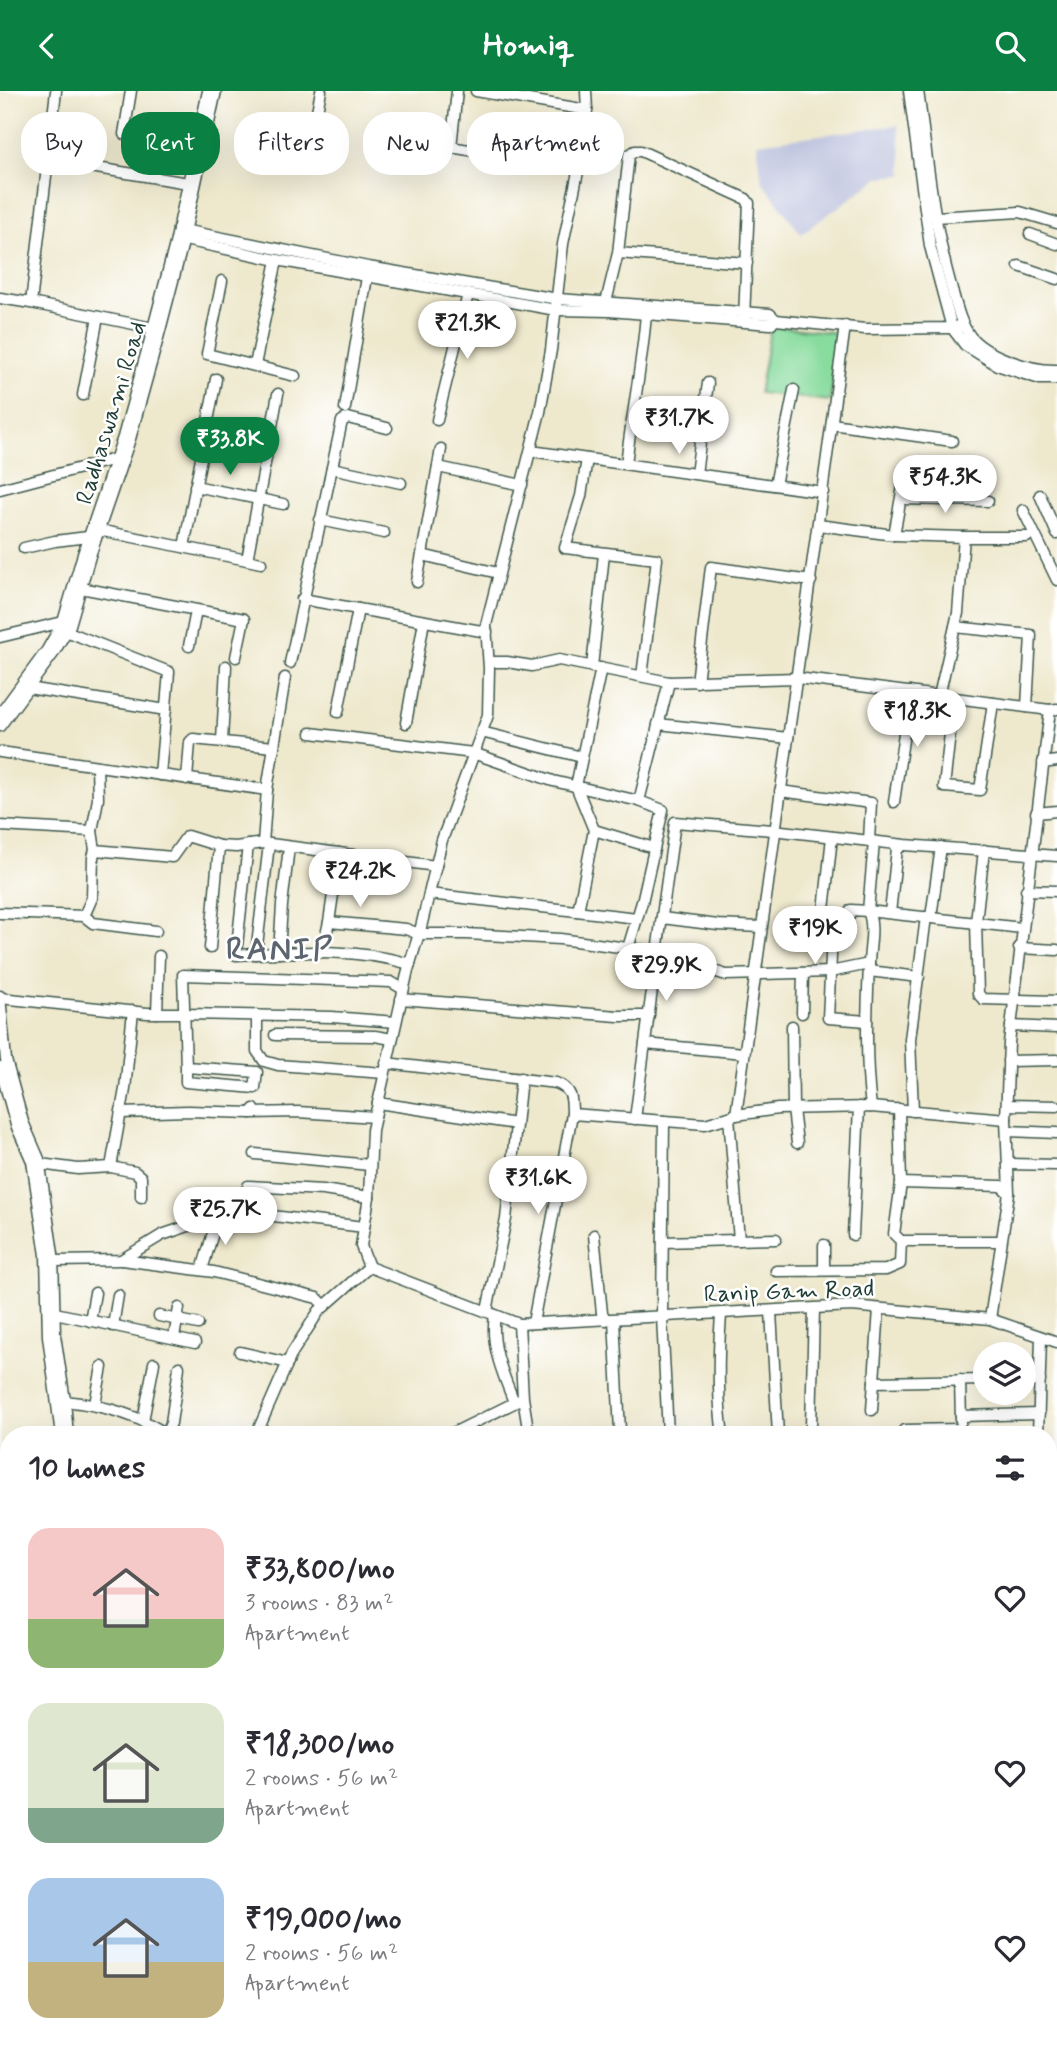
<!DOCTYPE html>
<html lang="en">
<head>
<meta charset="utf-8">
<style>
	:root { --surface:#fff; --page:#f2f2f3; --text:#2b2b33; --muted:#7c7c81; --accent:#0b8043 }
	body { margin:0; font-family:Mynerve,sans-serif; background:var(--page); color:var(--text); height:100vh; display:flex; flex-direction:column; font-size:26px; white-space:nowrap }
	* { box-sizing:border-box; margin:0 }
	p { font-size:23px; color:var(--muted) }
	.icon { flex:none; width:38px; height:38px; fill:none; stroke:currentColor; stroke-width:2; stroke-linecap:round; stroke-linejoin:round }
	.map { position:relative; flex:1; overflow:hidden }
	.details { position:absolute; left:0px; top:1335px; width:1057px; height:625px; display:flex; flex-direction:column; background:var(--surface); border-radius:28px 28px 0 0; box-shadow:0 7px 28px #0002 }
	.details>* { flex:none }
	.banner { position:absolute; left:21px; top:21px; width:700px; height:63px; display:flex; gap:14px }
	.buttons { position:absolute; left:973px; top:1251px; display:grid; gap:14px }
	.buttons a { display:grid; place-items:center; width:63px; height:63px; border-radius:50%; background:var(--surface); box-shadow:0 7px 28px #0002; font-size:35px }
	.price { position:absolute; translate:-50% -60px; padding:0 16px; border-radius:24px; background:#fff; color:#222; font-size:23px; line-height:46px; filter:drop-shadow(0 2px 4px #0008) }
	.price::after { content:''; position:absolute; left:50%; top:42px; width:21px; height:16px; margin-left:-10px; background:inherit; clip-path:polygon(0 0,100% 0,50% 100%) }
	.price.current { background:var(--accent); color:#fff }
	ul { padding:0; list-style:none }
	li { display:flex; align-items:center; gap:21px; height:175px; padding:0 28px }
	li span { display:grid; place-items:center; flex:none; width:196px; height:140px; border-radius:21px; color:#555 }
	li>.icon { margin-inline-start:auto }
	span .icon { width:84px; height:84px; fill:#fffc; stroke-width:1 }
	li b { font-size:30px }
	h2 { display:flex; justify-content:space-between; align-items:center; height:84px; padding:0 28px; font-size:30px }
	.pill { padding:0 24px; border-radius:28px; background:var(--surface); box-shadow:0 7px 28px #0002; font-size:24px; line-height:63px }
	.pill.current { background:var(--accent); color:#fff }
	header { display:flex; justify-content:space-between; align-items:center; height:91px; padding:0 28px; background:var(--accent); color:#fff; font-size:32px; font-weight:700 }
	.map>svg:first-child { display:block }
	.industrial { fill:#bdc3de }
	.green { fill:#88dc9e; stroke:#548c69; stroke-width:2 }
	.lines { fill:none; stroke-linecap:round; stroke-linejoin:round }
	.stream { stroke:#5ab2d7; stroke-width:2.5 }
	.minor-casing { stroke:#3e574b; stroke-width:13 }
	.major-casing { stroke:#3e574b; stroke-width:16 }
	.minor { stroke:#fff; stroke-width:10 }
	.major { stroke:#fff; stroke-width:12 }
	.rail-casing { stroke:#1f3d34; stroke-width:5 }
	.rail { stroke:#fff; stroke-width:2.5; stroke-dasharray:8; stroke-linecap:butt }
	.labels { text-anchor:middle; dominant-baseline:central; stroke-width:5; stroke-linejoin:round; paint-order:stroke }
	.street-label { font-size:24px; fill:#1f3d34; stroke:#fff }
	.district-label { font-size:32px; font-weight:bold; letter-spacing:2px; fill:#5d666f; stroke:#fff }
</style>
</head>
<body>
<header><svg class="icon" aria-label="back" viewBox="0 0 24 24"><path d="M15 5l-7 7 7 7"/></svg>Homiq<svg class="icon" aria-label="search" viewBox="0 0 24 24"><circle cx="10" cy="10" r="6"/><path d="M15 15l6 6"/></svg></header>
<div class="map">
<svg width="1057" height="1959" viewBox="0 0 1057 1959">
	<rect width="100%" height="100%" fill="#fff"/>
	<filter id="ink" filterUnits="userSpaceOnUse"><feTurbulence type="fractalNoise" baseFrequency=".0143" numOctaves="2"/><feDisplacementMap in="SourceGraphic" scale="14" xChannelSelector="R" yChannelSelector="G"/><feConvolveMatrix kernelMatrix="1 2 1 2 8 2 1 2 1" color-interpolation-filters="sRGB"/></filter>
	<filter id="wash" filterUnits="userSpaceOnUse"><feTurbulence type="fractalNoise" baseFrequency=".00686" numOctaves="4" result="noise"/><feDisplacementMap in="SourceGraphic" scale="28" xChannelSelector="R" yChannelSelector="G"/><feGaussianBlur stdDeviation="1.57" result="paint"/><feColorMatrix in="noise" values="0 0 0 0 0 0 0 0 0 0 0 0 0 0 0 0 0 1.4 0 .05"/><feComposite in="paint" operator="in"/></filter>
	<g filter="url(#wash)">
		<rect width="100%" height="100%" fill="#eee8cc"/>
		<!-- industrial -->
		<polygon class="industrial" points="898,34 903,84 880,86 801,143 762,90 757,52"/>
		<!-- green -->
		<polygon class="green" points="771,235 839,242 830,310 759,302"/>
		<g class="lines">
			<!-- stream -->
			<g class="stream">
				<polyline points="0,1851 9,1856"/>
				<polyline points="78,1959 79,1951"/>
			</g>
		</g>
	</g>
	<g filter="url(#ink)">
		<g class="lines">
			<defs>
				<g id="minor">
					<polyline points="56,0 31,212 158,238"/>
					<polyline points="476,0 587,19"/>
					<polyline points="909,0 930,155 952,237 965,254 997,274 1040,288 1057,288"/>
					<path d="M918,0C927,65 933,132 951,195C956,212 959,230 970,245C986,265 1032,280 1057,279"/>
					<polyline points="124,43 131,0"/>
					<polyline points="418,51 482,61"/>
					<polyline points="451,56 457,0"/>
					<polyline points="308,65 321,0"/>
					<polyline points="48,69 188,92"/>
					<polyline points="935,126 1020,121 1057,132"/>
					<polyline points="178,138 368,176 558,208 770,223 776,229 865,238 952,237 963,235"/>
					<polyline points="1030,143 1057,153"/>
					<polyline points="180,148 277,169 556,219 609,220 770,233 776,229"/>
					<polyline points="618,162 747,172"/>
					<polyline points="1019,175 1057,188"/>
					<polyline points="222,190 207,263 295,285"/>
					<polyline points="0,207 31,212"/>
					<polyline points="606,211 618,162 629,64 635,60 641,60 746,108 749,112 744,227"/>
					<polyline points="255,274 277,169"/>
					<polyline points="83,304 98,226"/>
					<polyline points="345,317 368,180"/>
					<polyline points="437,329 468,203"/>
					<polyline points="832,333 952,350"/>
					<polyline points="531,360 823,401"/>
					<polyline points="587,368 581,405 565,457 657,468 642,585"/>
					<path d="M626,373C632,323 642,274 646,223"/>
					<polyline points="438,376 522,394"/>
					<polyline points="332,377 401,392"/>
					<polyline points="696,383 708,292"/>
					<polyline points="775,394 794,299"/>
					<polyline points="195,395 283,413"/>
					<polyline points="0,398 115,368"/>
					<polyline points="1040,404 1057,443"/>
					<polyline points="902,408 988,410"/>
					<polyline points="1023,419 1057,489"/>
					<polyline points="320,429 384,442"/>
					<polyline points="818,434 894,444 964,446 958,522 939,605"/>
					<polyline points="98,439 247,469 278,303"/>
					<polyline points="894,444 906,379"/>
					<polyline points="964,446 1027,446"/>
					<polyline points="184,456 216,288"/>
					<polyline points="24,457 55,450 88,446"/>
					<polyline points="422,464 498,482"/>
					<polyline points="247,469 261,472"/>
					<polyline points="417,491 441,358"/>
					<polyline points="81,497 244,528 236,566"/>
					<polyline points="302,508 487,541"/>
					<polyline points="955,536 1031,544 1027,616"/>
					<polyline points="66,540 169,581 160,684"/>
					<polyline points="0,546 63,531"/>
					<polyline points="189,555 196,520"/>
					<polyline points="489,571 507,571 532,575 559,569 669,591 797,587 1050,619 1057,618"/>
					<polyline points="290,572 342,330 348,327 387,337"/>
					<polyline points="592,576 604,463"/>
					<polyline points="697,591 711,476 811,490"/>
					<polyline points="28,597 166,619"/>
					<polyline points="954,607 944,696 980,699 993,612"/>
					<polyline points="338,621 358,518"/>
					<polyline points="0,623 47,559 63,531 83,463 123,346 150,249 175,153 208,0"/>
					<polyline points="406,632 424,530"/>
					<polyline points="658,633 788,647"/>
					<polyline points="0,635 53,563 70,534 90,465 130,348 157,251 182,155 216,0"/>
					<polyline points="481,641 582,666"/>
					<polyline points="311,642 473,662 553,690 639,710"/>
					<polyline points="222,650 226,575"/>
					<polyline points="0,661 267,699 263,752 436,775"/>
					<polyline points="1043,672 1057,670"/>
					<polyline points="187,688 190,651 193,648 274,656"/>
					<polyline points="267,699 285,587"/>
					<polyline points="780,700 871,712 869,750"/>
					<polyline points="894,711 910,601"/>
					<polyline points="1036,722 1057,720"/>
					<polyline points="0,735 92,740"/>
					<polyline points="594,739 576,695 601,577"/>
					<polyline points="832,746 824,819 833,824 849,825 851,819 868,820 1022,837"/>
					<path d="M248,754L236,864C294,861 354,856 410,873"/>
					<polyline points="95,759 172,766 187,745 219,755"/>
					<polyline points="984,759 976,831 978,903 983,908 1057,910"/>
					<polyline points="339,762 329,831 406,838 419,843 466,843 560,848 657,861 675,731 773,739 905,754 1057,765"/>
					<polyline points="1026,799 1057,800"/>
					<polyline points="429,803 637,827"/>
					<polyline points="578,820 594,739 654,757"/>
					<polyline points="0,822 84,825 93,832 156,840"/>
					<polyline points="890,822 897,758 904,754"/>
					<polyline points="833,824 828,927 867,930"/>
					<polyline points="84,825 92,807 93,766 95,759 92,740 98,708 97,675"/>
					<polyline points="931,826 941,756"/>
					<polyline points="662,827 718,834 761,836"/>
					<polyline points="210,857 219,755 236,756 263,752"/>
					<polyline points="628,857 642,811 663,719 639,710 669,591"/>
					<polyline points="1019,857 1057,859"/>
					<polyline points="322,861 329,831"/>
					<polyline points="279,862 282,814 289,756"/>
					<polyline points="256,863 269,753"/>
					<polyline points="869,880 919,886"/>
					<polyline points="0,905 6,969 23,1031 39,1068 53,1163 55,1244 65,1310 68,1344"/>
					<polyline points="0,907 147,922 181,922"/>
					<polyline points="401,908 618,925 649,925"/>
					<polyline points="157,922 159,865"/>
					<polyline points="802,922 803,882"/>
					<polyline points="184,923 332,926 396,931"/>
					<polyline points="257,924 257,960 264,970 278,974 384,982"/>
					<polyline points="792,935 793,1018 797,1052"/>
					<polyline points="1011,935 1057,937"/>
					<polyline points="275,944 375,945 392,948"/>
					<polyline points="645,953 744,962"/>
					<polyline points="1008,970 1057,969"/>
					<path d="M386,972L556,992C572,998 572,1007 572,1023L705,1033L736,1024L778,1018L871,1016L1006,1028"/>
					<polyline points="0,976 16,1034 32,1070 46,1164 48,1245 61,1344"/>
					<polyline points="186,976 186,991 255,997 257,981 186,976 183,884 391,891 403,898"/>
					<polyline points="378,1012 516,1033"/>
					<polyline points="1007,1014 1057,1015"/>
					<path d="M871,1016C865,968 867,921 869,874C869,857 875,836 868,820L874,751"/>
					<polyline points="913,1020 910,948 926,826"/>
					<polyline points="121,1022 188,1020 251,1022 254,1018"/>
					<polyline points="251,1022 298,1021 375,1026"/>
					<polyline points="736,1024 845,235"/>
					<polyline points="729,1026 739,1149"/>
					<polyline points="635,1028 657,861 726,884 830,881 869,873"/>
					<polyline points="664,1030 662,1226 668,1343"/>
					<polyline points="1007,1040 1057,1042"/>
					<polyline points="255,1063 370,1074"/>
					<polyline points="40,1073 78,1078 111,1076 125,998 133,920"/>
					<polyline points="1008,1073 1057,1074"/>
					<polyline points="111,1076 135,1081 141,1086 141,1106"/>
					<polyline points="901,1092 1001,1095 1009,1102"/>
					<polyline points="248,1095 323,1099 369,1106"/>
					<polyline points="594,1144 602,1222 606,1229"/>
					<polyline points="853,1144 859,1016"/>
					<polyline points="901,1150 1001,1150"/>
					<polyline points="663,1151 776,1148"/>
					<polyline points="122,1169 214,1181 317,1207 325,1215"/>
					<polyline points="54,1170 121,1169 162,1144 232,1120 364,1136"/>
					<polyline points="369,1176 519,1233 852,1215 990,1228 1057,1251"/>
					<polyline points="202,1179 218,1125"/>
					<polyline points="824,1179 824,1154"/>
					<polyline points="776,1180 886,1179 900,1173 901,1150 894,1143 901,1092 899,1018"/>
					<polyline points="487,1220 506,1128 521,987"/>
					<polyline points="771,1221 778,1344"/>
					<polyline points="55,1222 195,1252"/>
					<path d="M495,1224C490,1255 503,1283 514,1311"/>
					<path d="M721,1224C718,1264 717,1304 723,1344"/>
					<polyline points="159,1225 198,1233"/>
					<polyline points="990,1228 1009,1102 1006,1028 1009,952 1050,619"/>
					<polyline points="614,1229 620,1340"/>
					<polyline points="90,1230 95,1202"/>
					<polyline points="533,1232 572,1023"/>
					<polyline points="519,1233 523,1307 529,1344"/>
					<polyline points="113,1235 118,1204"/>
					<polyline points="174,1247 179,1217"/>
					<polyline points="240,1261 288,1272"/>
					<polyline points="960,1289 961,1330"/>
					<polyline points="1024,1290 1040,1290"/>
					<polyline points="874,1291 985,1289"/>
					<path d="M65,1310C101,1314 138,1323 167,1344"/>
					<polyline points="95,1313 102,1276"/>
					<polyline points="872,1319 879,1218"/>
					<polyline points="961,1325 1039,1323"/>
					<polyline points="143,1330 154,1272"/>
					<polyline points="811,1336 814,1218"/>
					<polyline points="904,1339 961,1338"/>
					<polyline points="166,1343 171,1332 179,1276"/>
					<polyline points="256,1344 292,1262 319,1220 369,1176 361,1155 369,1106 372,1039 408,879 421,836 442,749 488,624 489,577 486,534 540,321 551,259 563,153 579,76 587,19 586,0"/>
					<polyline points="449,1344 520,1309"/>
					<polyline points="1038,1344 1041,1246"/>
					<polyline points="0,1396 9,1396"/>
					<polyline points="1048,1560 1057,1561"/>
					<polyline points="1048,1610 1057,1611"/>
					<polyline points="0,1640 9,1637"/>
					<polyline points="0,1654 9,1685"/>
					<polyline points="1048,1662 1057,1663"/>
					<polyline points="1050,1698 1057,1682"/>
					<polyline points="1048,1764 1057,1742"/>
					<polyline points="0,1926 9,1928"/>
					<polyline points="55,1951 55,1956"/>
					<polyline points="68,1951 69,1959"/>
					<polyline points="538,1951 556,1959"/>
					<polyline points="905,1951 905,1959"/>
					<polyline points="649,1959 649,1951"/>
					<polyline points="932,1959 935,1951"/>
					<polyline points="969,1959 972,1951"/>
				</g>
				<g id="major">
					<polyline points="1048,1712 1057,1692"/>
					<polyline points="1048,1737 1057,1717"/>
					<polyline points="942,1959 946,1951"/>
					<polyline points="953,1959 957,1951"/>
				</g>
			</defs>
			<!-- minor casing -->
			<use href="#minor" class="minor-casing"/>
			<!-- major casing -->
			<use href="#major" class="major-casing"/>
			<!-- minor -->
			<use href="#minor" class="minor"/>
			<!-- major -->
			<use href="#major" class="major"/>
			<defs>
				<polyline id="rail" points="14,1951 37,1959"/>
			</defs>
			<!-- rail casing -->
			<use href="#rail" class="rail-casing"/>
			<!-- rail -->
			<use href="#rail" class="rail"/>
		</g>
	</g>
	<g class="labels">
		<!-- street labels -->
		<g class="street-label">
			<text transform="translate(112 322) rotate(-73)">Radhaswami Road</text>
			<text transform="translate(789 1201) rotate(-2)">Ranip Gam Road</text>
		</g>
		<!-- district labels -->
		<g class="district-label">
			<text x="280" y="859">RANIP</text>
		</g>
	</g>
</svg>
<div class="buttons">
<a><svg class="icon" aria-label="layers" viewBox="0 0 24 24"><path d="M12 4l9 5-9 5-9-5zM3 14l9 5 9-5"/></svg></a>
</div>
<b class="price" style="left:467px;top:270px">₹21.3K</b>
<b class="price" style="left:679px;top:365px">₹31.7K</b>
<b class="price current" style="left:230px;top:386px">₹33.8K</b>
<b class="price" style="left:945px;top:424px">₹54.3K</b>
<b class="price" style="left:917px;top:658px">₹18.3K</b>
<b class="price" style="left:360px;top:818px">₹24.2K</b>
<b class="price" style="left:815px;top:875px">₹19K</b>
<b class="price" style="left:666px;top:912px">₹29.9K</b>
<b class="price" style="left:538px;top:1125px">₹31.6K</b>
<b class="price" style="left:225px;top:1156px">₹25.7K</b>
<div class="banner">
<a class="pill">Buy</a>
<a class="pill current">Rent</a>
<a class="pill">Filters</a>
<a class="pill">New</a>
<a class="pill">Apartment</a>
</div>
<section class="details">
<h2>10 homes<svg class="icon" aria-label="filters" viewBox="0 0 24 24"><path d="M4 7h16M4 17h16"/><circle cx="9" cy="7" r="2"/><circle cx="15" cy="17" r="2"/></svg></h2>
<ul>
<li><span style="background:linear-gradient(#f6c9c9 65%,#8fb573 0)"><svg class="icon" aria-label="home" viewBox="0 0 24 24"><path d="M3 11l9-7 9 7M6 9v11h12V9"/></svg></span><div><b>₹33,800/mo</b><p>3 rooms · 83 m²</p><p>Apartment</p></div><svg class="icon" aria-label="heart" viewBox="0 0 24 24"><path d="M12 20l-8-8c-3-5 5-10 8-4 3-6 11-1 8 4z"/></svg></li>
<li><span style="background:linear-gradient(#dfe7d0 75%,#7fa58c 0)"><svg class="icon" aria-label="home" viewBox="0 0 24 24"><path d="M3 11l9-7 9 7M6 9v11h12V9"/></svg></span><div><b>₹18,300/mo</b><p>2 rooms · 56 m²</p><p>Apartment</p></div><svg class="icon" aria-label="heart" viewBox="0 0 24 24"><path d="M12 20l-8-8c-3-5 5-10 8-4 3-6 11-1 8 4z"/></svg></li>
<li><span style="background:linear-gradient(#a9c7e8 60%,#c2b280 0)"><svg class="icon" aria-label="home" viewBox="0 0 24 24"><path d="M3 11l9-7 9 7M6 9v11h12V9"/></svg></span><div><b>₹19,000/mo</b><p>2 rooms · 56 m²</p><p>Apartment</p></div><svg class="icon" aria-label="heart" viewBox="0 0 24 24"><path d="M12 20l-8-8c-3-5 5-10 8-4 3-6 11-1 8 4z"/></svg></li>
</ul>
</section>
</div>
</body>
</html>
